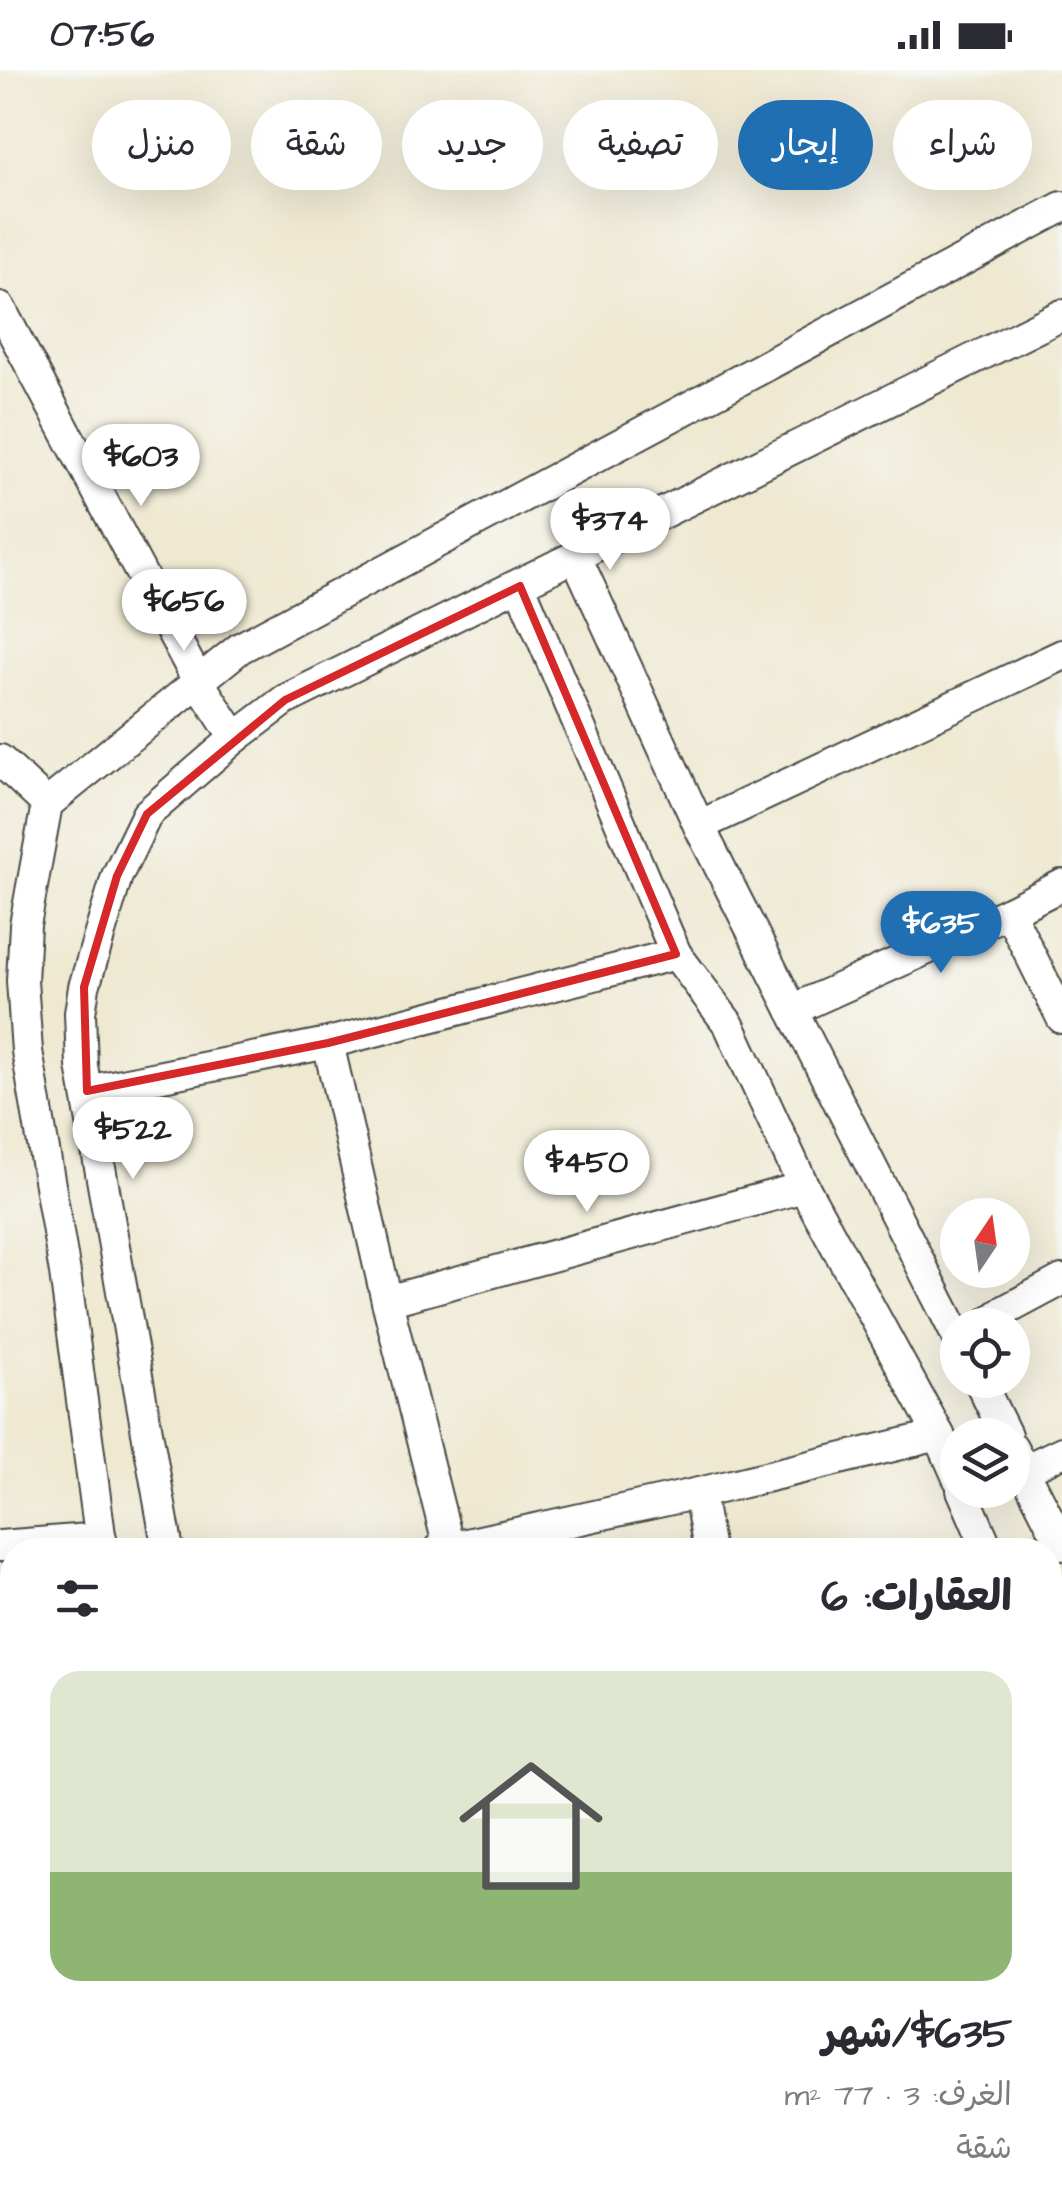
<!DOCTYPE html>
<html lang="ar">
<head>
<meta charset="utf-8">
<style>
	:root { --surface:#fff; --page:#f2f2f3; --text:#2b2b33; --muted:#7c7c81; --line:#e1e1e2; --accent:#1f6fb2 }
	body { margin:0; font-family:"Architects Daughter","Playpen Sans Arabic",sans-serif; background:var(--page); color:var(--text); direction:rtl; height:100vh; display:flex; flex-direction:column; font-size:38px; white-space:nowrap }
	* { box-sizing:border-box; margin:0 }
	p { font-size:32px; color:var(--muted) }
	.icon { flex:none; width:55px; height:55px; fill:none; stroke:currentColor; stroke-width:2; stroke-linecap:round; stroke-linejoin:round }
	.map { position:relative; flex:1; overflow:hidden; direction:ltr }
	.sheet { position:absolute; left:0px; top:1468px; width:1062px; height:672px; display:flex; flex-direction:column; background:var(--surface); border-radius:40px 40px 0 0; box-shadow:0 10px 40px #0002; direction:rtl }
	.sheet>* { flex:none }
	.guide { position:absolute; left:30px; top:30px; width:1002px; height:90px; direction:rtl; display:flex; gap:20px }
	.needle { width:65px; rotate:13deg }
	.fabs { position:absolute; left:940px; top:1128px; display:grid; gap:20px }
	.fabs a { display:grid; place-items:center; width:90px; height:90px; border-radius:50%; background:var(--surface); box-shadow:0 10px 40px #0002; font-size:50px }
	.price { position:absolute; translate:-50% -85px; padding:0 22px; border-radius:35px; background:#fff; color:#222; font-size:32px; line-height:65px; filter:drop-shadow(0 2px 5px #0008) }
	.price::after { content:''; position:absolute; left:50%; top:60px; width:30px; height:22px; margin-left:-15px; background:inherit; clip-path:polygon(0 0,100% 0,50% 100%) }
	.price.on { background:var(--accent); color:#fff }
	ul { padding:0; list-style:none }
	li { display:grid; align-content:center; gap:20px; height:530px; padding:0 50px }
	li+li { border-top:2px solid var(--line) }
	li span { display:grid; place-items:center; height:310px; border-radius:30px; color:#555 }
	li>.icon { margin-inline-start:auto }
	span .icon { width:180px; height:180px; fill:#fffc; stroke-width:1 }
	li b { font-size:42px }
	h2 { display:flex; justify-content:space-between; align-items:center; height:120px; padding:0 50px; font-size:42px }
	.chip { padding:0 35px; border-radius:45px; background:var(--surface); box-shadow:0 10px 40px #0002; font-size:35px; line-height:90px }
	.chip.on { background:var(--accent); color:#fff }
	.status { display:flex; justify-content:space-between; align-items:center; height:70px; padding:0 50px; background:var(--surface); direction:ltr }
	.status svg { height:28px; fill:currentColor }
	.map>svg:first-child { display:block }
	.lines { fill:none; stroke-linecap:round; stroke-linejoin:round }
	.street-casing { stroke:#484844; stroke-width:34 }
	.street { stroke:#fff; stroke-width:30 }
	.marked { fill:none; stroke:#d62828; stroke-width:8; stroke-linejoin:round }
</style>
</head>
<body>
<div class="status"><b>07:56</b><svg viewBox="0 0 49 12"><path d="M0 12V9h3v3zM5 12V6h3v6zM10 12V3h3v9zM15 12V0h3v12zM26 1h20v11H26zM47 4h2v5h-2z"/></svg></div>
<div class="map">
<svg width="1062" height="2139" viewBox="0 0 1062 2139">
	<rect width="100%" height="100%" fill="#f6f6f2"/>
	<filter id="ink" filterUnits="userSpaceOnUse"><feTurbulence type="fractalNoise" baseFrequency=".01" numOctaves="2"/><feDisplacementMap in="SourceGraphic" scale="20" xChannelSelector="R" yChannelSelector="G"/><feConvolveMatrix kernelMatrix="1 2 1 2 8 2 1 2 1" color-interpolation-filters="sRGB"/></filter>
	<filter id="wash" filterUnits="userSpaceOnUse"><feTurbulence type="fractalNoise" baseFrequency=".0048" numOctaves="4" result="noise"/><feDisplacementMap in="SourceGraphic" scale="40" xChannelSelector="R" yChannelSelector="G"/><feGaussianBlur stdDeviation="2.25" result="paint"/><feColorMatrix in="noise" values="0 0 0 0 0 0 0 0 0 0 0 0 0 0 0 0 0 1.4 0 .05"/><feComposite in="paint" operator="in"/></filter>
	<g filter="url(#wash)">
		<rect width="100%" height="100%" fill="#efe9d2"/>
	</g>
	<g filter="url(#ink)">
		<g class="lines">
			<defs>
				<g id="street">
					<polyline points="0,238 198,611 235,668"/>
					<polyline points="576,487 699,756 958,1268"/>
					<polyline points="520,516 676,884 729,955 804,1117 939,1365 958,1408"/>
					<polyline points="0,690 47,734"/>
					<polyline points="699,756 1062,585"/>
					<polyline points="1009,842 1062,948"/>
					<polyline points="792,940 1009,842 1062,815"/>
					<polyline points="328,973 387,1231 449,1478"/>
					<polyline points="87,1021 328,973 676,884"/>
					<polyline points="387,1231 804,1117"/>
					<polyline points="985,1255 1004,1241 1062,1210"/>
					<polyline points="979,1310 1006,1365"/>
					<polyline points="1012,1377 1062,1475"/>
					<polyline points="1024,1400 1062,1382"/>
					<polyline points="962,1420 988,1480"/>
					<polyline points="699,1423 709,1480"/>
					<polyline points="0,1476 101,1468"/>
					<polyline points="102,1480 65,1203 27,981 22,911 25,855 47,734 240,578 1062,137"/>
					<polyline points="168,1480 82,996 80,943 84,917 117,806 147,744 235,668 285,630 1062,245"/>
					<polyline points="439,1480 699,1423 939,1365"/>
					<polyline points="1050,1626 1062,1651"/>
					<polyline points="0,1820 12,1818"/>
					<polyline points="1050,1938 1062,1936"/>
					<polyline points="176,2128 177,2139"/>
					<polyline points="255,2128 257,2139"/>
					<polyline points="555,2128 557,2139"/>
					<polyline points="980,2128 982,2139"/>
				</g>
			</defs>
			<!-- street casing -->
			<use href="#street" class="street-casing"/>
			<!-- street -->
			<use href="#street" class="street"/>
		</g>
	</g>
	<!-- marked area -->
	<path class="marked" d="M520,516L676,884L328,973L87,1021L84,917L117,806L147,744L285,630Z"/>
</svg>
<div class="fabs">
<a><svg class="needle" viewBox="-14 -14 28 28"><path d="M0-13l5 13h-10z" fill="#e53935"/><path d="M0 13l5-13h-10z" fill="#7c7c81"/></svg></a>
<a><svg class="icon" aria-label="locate" viewBox="0 0 24 24"><circle cx="12" cy="12" r="6"/><path d="M12 2v4M12 18v4M2 12h4M18 12h4"/></svg></a>
<a><svg class="icon" aria-label="layers" viewBox="0 0 24 24"><path d="M12 4l9 5-9 5-9-5zM3 14l9 5 9-5"/></svg></a>
</div>
<b class="price" style="left:141px;top:439px">$603</b>
<b class="price" style="left:610px;top:503px">$374</b>
<b class="price" style="left:184px;top:584px">$656</b>
<b class="price on" style="left:941px;top:906px">$635</b>
<b class="price" style="left:133px;top:1112px">$522</b>
<b class="price" style="left:587px;top:1145px">$450</b>
<div class="guide">
<a class="chip">شراء</a>
<a class="chip on">إيجار</a>
<a class="chip">تصفية</a>
<a class="chip">جديد</a>
<a class="chip">شقة</a>
<a class="chip">منزل</a>
</div>
<section class="sheet">
<h2>العقارات: 6<svg class="icon" aria-label="filters" viewBox="0 0 24 24"><path d="M4 7h16M4 17h16"/><circle cx="9" cy="7" r="2"/><circle cx="15" cy="17" r="2"/></svg></h2>
<ul>
<li><span style="background:linear-gradient(#dfe7d0 65%,#8fb573 0)"><svg class="icon" aria-label="home" viewBox="0 0 24 24"><path d="M3 11l9-7 9 7M6 9v11h12V9"/></svg></span><div><b>$635/شهر</b><p>الغرف: 3 · 77 m²</p><p>شقة</p></div></li>
</ul>
</section>
</div>
</body>
</html>
